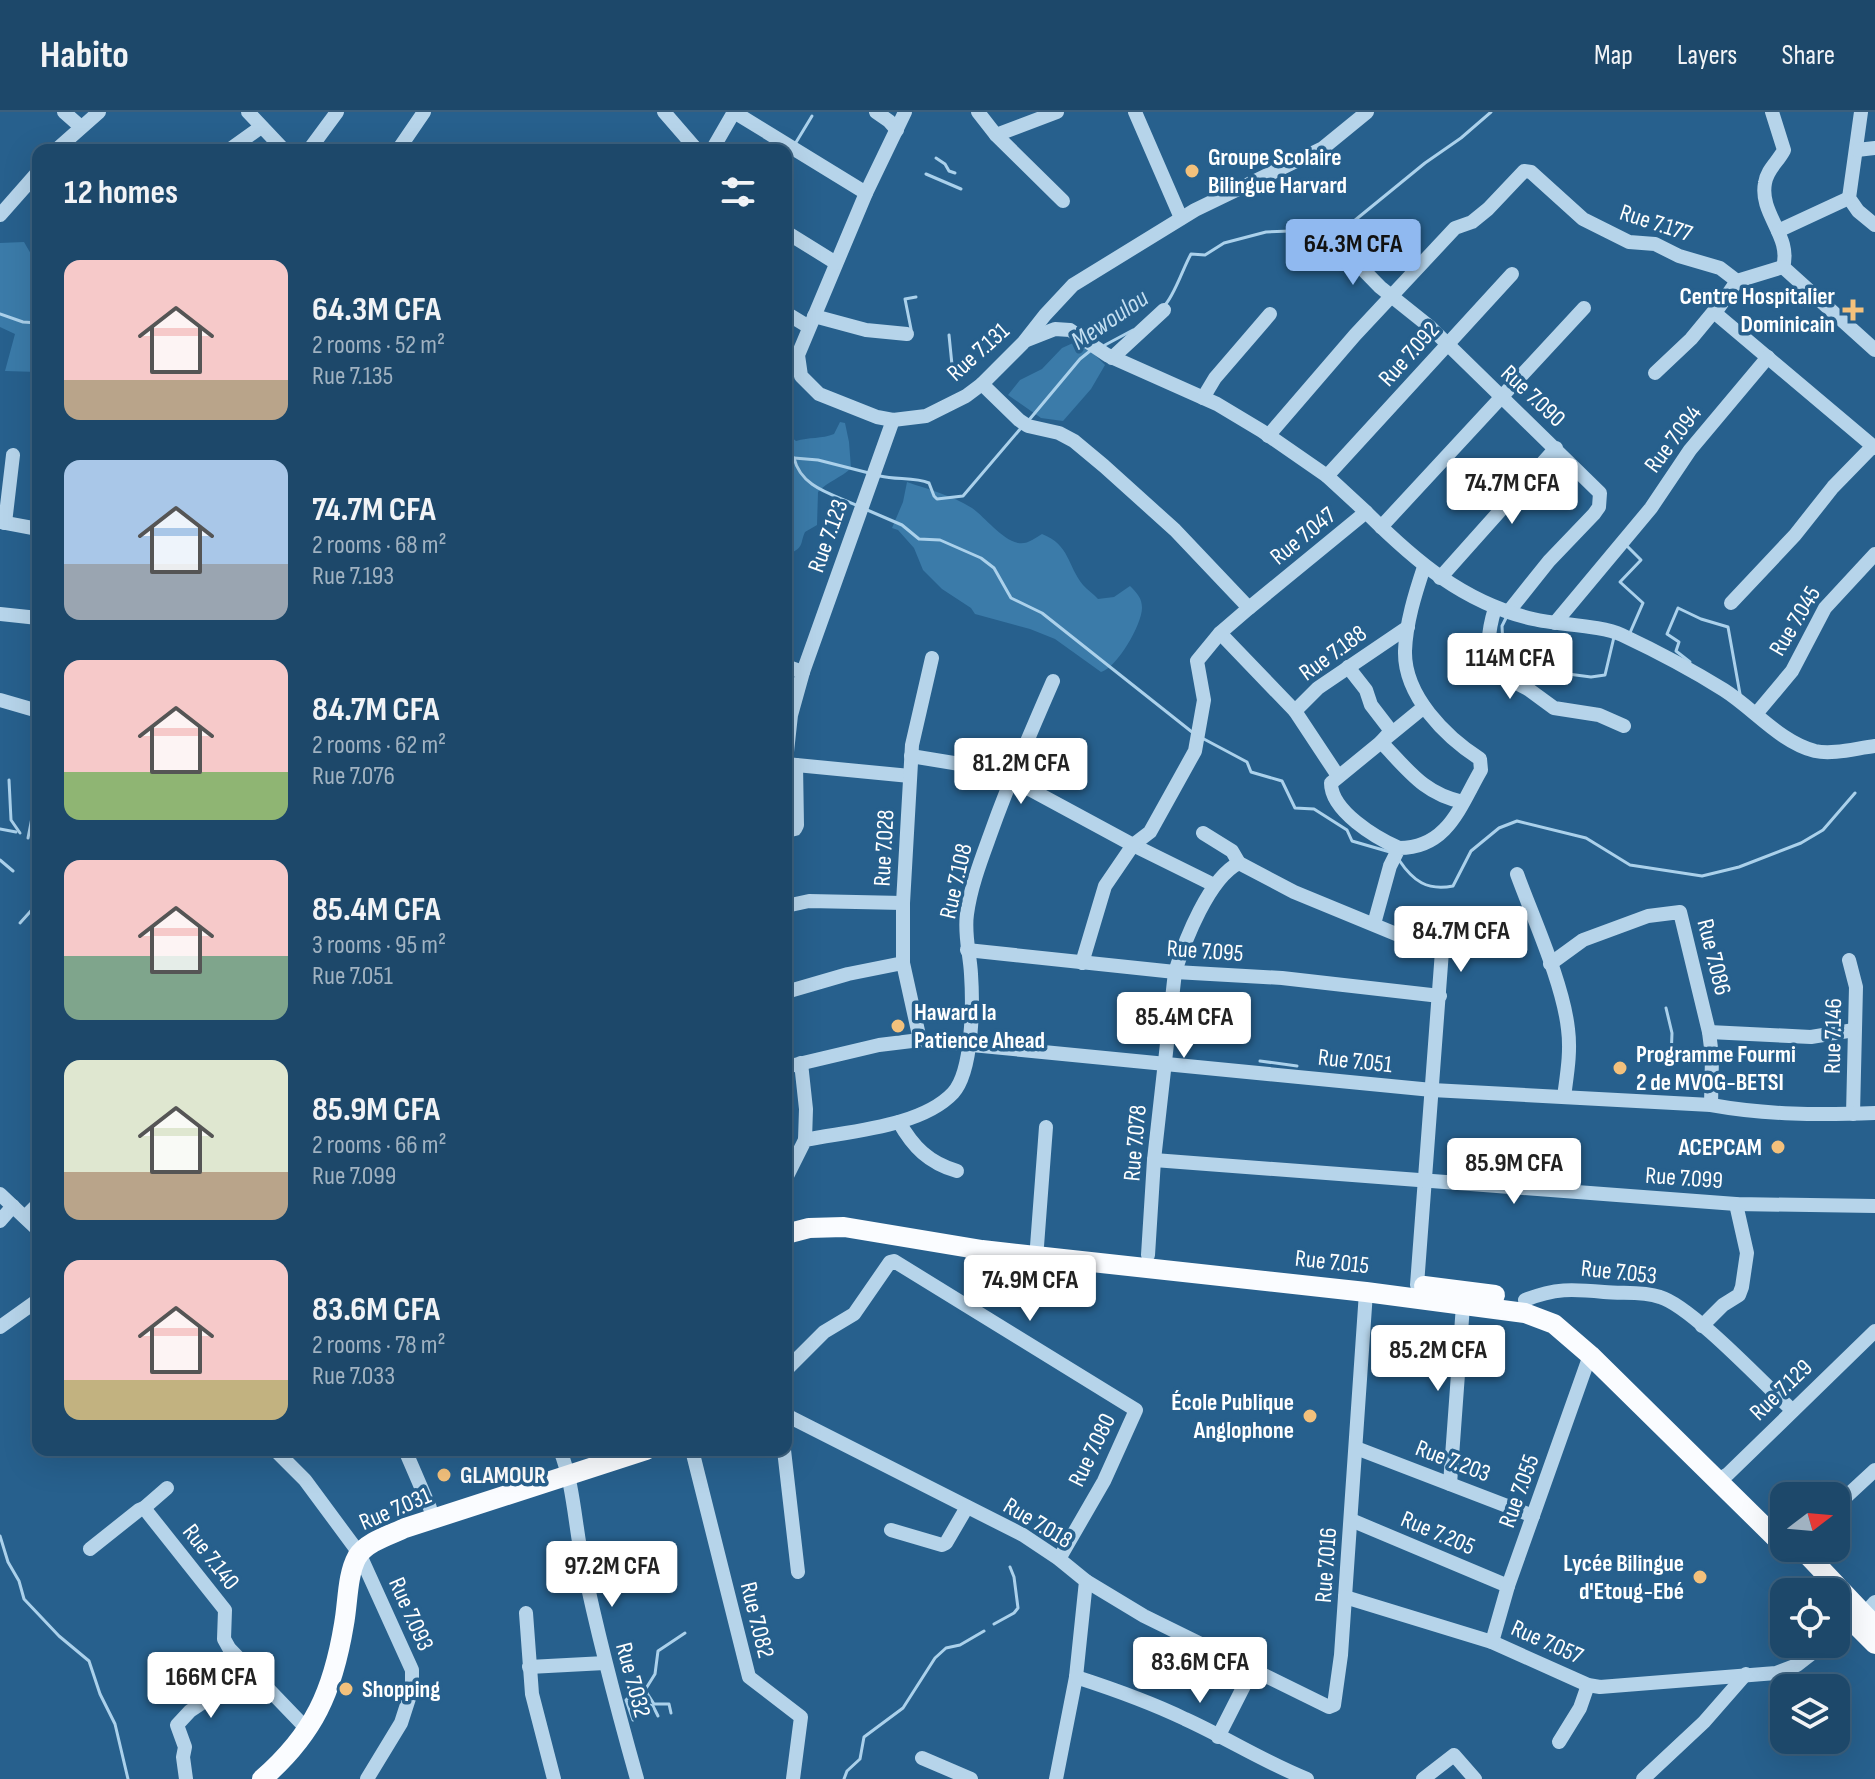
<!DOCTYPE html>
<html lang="en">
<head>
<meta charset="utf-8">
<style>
	:root { --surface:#1d486a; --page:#2a5272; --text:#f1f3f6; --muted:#a0b2c1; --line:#3b607e; --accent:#90b9f0 }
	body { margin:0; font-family:"Sofia Sans Condensed",sans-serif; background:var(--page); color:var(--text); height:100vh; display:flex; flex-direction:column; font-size:30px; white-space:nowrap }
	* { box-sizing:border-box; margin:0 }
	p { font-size:26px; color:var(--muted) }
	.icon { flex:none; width:44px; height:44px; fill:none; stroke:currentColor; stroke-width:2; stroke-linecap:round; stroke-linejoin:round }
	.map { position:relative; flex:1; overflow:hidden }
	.side { position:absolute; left:32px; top:32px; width:760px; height:1312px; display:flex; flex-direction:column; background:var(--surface); border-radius:16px; box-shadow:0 8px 32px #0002,0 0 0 2px var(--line) }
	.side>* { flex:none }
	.needle { width:52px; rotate:74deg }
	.fabs { position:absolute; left:1770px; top:1370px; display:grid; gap:16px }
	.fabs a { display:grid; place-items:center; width:80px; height:80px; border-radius:16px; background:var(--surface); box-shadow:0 8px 32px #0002,0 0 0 2px var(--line); font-size:40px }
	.price { position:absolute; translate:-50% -68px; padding:0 18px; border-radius:8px; background:#fff; color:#222; font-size:26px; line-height:52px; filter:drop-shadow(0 2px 4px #0008) }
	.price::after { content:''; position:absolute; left:50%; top:48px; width:24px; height:18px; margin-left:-12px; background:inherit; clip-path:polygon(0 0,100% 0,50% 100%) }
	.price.selected { background:var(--accent); color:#111 }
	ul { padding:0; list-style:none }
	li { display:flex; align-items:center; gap:24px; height:200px; padding:0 32px }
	li span { display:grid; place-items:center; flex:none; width:224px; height:160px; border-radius:16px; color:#555 }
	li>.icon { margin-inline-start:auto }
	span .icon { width:96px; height:96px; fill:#fffc; stroke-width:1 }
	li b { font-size:34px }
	h2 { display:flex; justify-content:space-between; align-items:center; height:96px; padding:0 32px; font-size:34px }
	header { display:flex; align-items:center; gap:48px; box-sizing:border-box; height:112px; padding:0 40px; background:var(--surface); border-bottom:2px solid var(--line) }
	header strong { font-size:38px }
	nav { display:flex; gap:44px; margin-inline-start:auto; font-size:28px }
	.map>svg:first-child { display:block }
	.green { fill:#3b7ba9 }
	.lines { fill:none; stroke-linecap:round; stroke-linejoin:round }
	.stream { stroke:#abd1eb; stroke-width:3 }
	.minor { stroke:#b6d4ea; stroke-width:14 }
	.major { stroke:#fafcff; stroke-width:20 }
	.poi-dot { fill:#f3c17c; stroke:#27608d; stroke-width:3 }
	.labels { text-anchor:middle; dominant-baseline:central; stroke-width:7; stroke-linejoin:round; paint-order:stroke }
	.poi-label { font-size:24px; font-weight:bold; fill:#fff; stroke:#27608d; text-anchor:start }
	.street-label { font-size:24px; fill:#fff; stroke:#27608d }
	.water-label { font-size:26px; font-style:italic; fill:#c2def1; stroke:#27608d }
</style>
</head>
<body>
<header>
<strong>Habito</strong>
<nav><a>Map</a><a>Layers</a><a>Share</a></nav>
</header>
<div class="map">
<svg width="1875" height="1667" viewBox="0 0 1875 1667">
	<rect width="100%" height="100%" fill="#27608d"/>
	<!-- green -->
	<g class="green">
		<polygon points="24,130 38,154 38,260 5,259 15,222 0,215 0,131"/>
		<polygon points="1073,231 1086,234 1105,253 1091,277 1063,309 1041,306 1008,283 1020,268 1042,257 1062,236"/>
		<path d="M840,310L845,311L849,330L851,356C841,366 828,369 818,380L817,413L805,420C800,431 804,435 791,441L786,439V321L796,329C809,325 822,327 834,322Z"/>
		<path d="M907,370C930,378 951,383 972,396C986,406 1001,427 1018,431C1027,433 1035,426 1042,422C1070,433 1067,453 1083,473C1087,478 1094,482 1098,487L1114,485L1130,474C1137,481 1142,486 1142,496C1142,512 1117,556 1101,560L1055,527L1030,517L975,502L971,496L942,477L923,458L914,436L898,418L892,416L903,390Z"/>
	</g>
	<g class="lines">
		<!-- stream -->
		<g class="stream">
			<polyline points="795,32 812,4"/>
			<polyline points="936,46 945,52 949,59 955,61"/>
			<polyline points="926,62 961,77"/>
			<polyline points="1333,116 1342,130"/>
			<path d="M1164,194C1174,185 1183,156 1191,142L1205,143L1224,131L1266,120L1319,118L1354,109L1425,51L1461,26L1491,0"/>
			<polyline points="0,202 23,210 38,211"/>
			<polyline points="911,217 905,187 916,185"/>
			<polyline points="949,223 952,253"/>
			<polyline points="1105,233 1133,218"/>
			<polyline points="1029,308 1080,247 1090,239"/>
			<path d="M786,342L794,346C801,376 833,382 858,394"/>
			<polyline points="794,346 818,348 869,361"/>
			<path d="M880,364C896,368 915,365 929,371L934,384L937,387L963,384L1021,316"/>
			<polyline points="865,397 902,413 919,427 940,428 981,446 994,456 1011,486 1042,501 1192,620"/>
			<polyline points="1627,434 1641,448 1620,470 1643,491 1629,523"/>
			<polyline points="1507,504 1502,514 1503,534 1529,546 1545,559 1591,565 1605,563 1614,525"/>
			<polyline points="1690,550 1676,539 1679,530 1667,522 1678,496 1701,507 1728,515 1740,582"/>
			<polyline points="1202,626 1247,650 1251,660 1282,669 1295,696 1314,697 1347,718 1352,729 1390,740"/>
			<polyline points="36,666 38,665"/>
			<polyline points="9,668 11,708 20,721"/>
			<polyline points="0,717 16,720"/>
			<polyline points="28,726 38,675"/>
			<polyline points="0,748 13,759"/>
			<path d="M1399,748C1413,769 1427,779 1453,774L1471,739L1499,716L1517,709L1586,726L1630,753L1702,764L1739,755L1801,731L1823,718L1855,681"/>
			<polyline points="34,766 38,769"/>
			<polyline points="20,811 38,791"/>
			<polyline points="1666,896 1672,921 1671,948"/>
			<polyline points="1260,949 1297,954"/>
			<polyline points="0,1424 8,1450 19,1469 24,1487 59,1524 89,1549 100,1582 115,1612 128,1667"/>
			<polyline points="994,1512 1014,1501 1018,1496 1014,1465 1010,1455"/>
			<polyline points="671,1601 669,1592 654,1592 645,1578 655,1562 658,1539 685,1521"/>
			<polyline points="633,1608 626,1588 628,1586 632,1586 635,1592 641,1590 653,1594 658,1604"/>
			<polyline points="844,1667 847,1659 860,1647 864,1625 903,1596 935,1546 946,1536 960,1533 984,1519"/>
		</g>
		<!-- minor -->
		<g class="minor">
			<polyline points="64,0 81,15"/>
			<polyline points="248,0 284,38"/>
			<polyline points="664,0 697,38"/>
			<polyline points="734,0 866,81"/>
			<polyline points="876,0 889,9 897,18"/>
			<polyline points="905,0 866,81 798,243 801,264 819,282 877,305 893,308 926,304 966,284 982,272 1023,231 1045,203 1073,173 1195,98 1323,36 1367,0"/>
			<polyline points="978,0 996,23 1057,0"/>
			<polyline points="1135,0 1181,106"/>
			<path d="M1772,0L1784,38C1778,50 1767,57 1765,71C1759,102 1792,124 1783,155"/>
			<polyline points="1861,0 1849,86 1858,99 1875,113"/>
			<polyline points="996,23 1063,89"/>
			<polyline points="56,38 99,0"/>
			<polyline points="229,38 261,15"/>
			<polyline points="309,38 337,0"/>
			<polyline points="398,38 424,0"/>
			<polyline points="712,38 734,0"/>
			<polyline points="1857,38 1875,36"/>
			<polyline points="0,103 38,60"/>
			<polyline points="1778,119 1849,86"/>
			<polyline points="786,120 836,151"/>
			<polyline points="1340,134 1380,175 1430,215 1600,381 1599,395 1594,402 1549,449 1509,499"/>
			<polyline points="1783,155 1737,169 1715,201 1875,336"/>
			<polyline points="1783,155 1875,238"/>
			<polyline points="786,201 809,215"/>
			<polyline points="814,204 866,218 907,222"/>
			<polyline points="1027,228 1055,217 1070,218 1107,243 1217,292 1262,319 1327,364 1366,400"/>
			<polyline points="1112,246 1164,198"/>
			<polyline points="1655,261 1691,227 1715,198"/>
			<polyline points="982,272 1019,308 1028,314 1059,321 1074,329 1104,354 1175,418 1249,496"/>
			<polyline points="1203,286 1215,266 1270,202"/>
			<polyline points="1268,324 1355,223 1455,116 1472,110 1488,97 1524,59 1531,60 1583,107 1629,130 1655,132 1679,144 1720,156 1737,169"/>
			<polyline points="1327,364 1512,162"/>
			<polyline points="0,410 38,417"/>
			<polyline points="5,411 13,343"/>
			<polyline points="1381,415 1584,196"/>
			<polyline points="1440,466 1556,336"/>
			<polyline points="1731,491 1795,423 1833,375 1873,334"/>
			<path d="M1495,496C1488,519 1485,539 1497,561L1528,577L1554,596L1599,603L1624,614"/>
			<polyline points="0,502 38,506"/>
			<polyline points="1555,511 1651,396 1690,338 1768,245"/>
			<polyline points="1220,521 1295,599 1318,576 1408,515"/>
			<polyline points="786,554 803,560"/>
			<path d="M1348,555L1366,578L1371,593L1391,619L1381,630C1408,658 1424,682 1463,690"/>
			<polyline points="0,588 38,599"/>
			<polyline points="1295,599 1338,664"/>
			<polyline points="1756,602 1792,559 1825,496 1875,442"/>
			<polyline points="911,644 978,655 1011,667 1133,733 1214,773"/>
			<polyline points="786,649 791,603 803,560 893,308"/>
			<polyline points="786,652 910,664"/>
			<polyline points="786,719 795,717 797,713 796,653"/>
			<polyline points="1203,721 1232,739 1239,751 1294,780 1396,822 1435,833 1442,839 1417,1173"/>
			<path d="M1399,736C1376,726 1331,699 1331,671L1424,595"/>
			<path d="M1517,762C1533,806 1563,871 1568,917C1571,940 1567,962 1564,985"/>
			<polyline points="786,794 809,789 903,791"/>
			<path d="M1374,812L1390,754L1399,736C1448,736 1460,694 1481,658L1480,647C1446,625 1404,584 1405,539C1406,511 1415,482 1424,455"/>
			<polyline points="967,838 1175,860 1282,866 1440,884"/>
			<polyline points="1849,848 1856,875 1853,1002"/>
			<path d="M1082,851L1105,774L1133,733L1150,720L1195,639L1204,588L1197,549L1220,521L1249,496L1366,400C1415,449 1464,491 1533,507C1558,513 1600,513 1622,523C1656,539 1692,558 1724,578C1754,597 1780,630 1815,639C1833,643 1857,636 1875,634"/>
			<polyline points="1550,852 1583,828 1648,804 1680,800 1709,920 1712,944 1711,993"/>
			<polyline points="786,880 848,862 903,851"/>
			<polyline points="1709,920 1811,925 1854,918"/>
			<polyline points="920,928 903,851 903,791 912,633 932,546"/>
			<polyline points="801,951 806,997 805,1028"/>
			<path d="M786,955L879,933L920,928L1432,978L1711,993C1766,1003 1819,1003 1875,1001"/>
			<path d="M899,1010C913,1035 929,1051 957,1059"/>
			<polyline points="1154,1048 1736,1092 1875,1094"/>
			<path d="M786,1066L805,1028C849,1019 921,1015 953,981C973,959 973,891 971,862C970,842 964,823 967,802C971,772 983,743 993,715C1011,665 1032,617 1053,569"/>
			<polyline points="0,1082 38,1118"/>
			<polyline points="25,1105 38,1092"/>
			<polyline points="0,1109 13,1094"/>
			<polyline points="1037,1134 1046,1015"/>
			<path d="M1148,1143L1154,1048L1175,860C1185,828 1209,766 1239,751"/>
			<path d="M1525,1188C1555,1176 1572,1177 1604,1180C1622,1182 1642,1179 1660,1185C1691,1194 1764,1272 1791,1297"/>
			<polyline points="1702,1214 1723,1193 1739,1183 1742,1175 1747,1141 1736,1092"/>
			<polyline points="0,1215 38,1188"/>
			<polyline points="786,1258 824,1220 854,1202 890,1150 894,1149 1136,1298 1104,1369 1059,1447"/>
			<polyline points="786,1303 1023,1423 1059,1447 1086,1469 1076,1565 1056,1667"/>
			<polyline points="1356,1336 1533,1404"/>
			<polyline points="275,1338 305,1368 359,1441 412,1558 412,1577 401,1611 367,1667"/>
			<polyline points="405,1338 430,1396"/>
			<path d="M560,1338C574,1373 575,1415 583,1452C598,1525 617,1596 637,1667"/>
			<polyline points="692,1338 749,1565 801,1605 793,1667"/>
			<polyline points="784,1338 798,1460"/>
			<polyline points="1718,1368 1728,1362 1875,1219"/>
			<polyline points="1450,1372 1463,1193"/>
			<polyline points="1836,1394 1875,1358"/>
			<polyline points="144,1396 167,1376"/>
			<polyline points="1351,1408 1508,1474"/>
			<polyline points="891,1418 942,1433 946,1431 967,1395"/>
			<polyline points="90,1437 139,1398 144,1396 225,1498 224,1527 229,1536 303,1613"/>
			<polyline points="1086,1469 1144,1504 1329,1595 1334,1593 1341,1543 1366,1180"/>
			<polyline points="1345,1485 1492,1530 1588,1573 1600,1575 1776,1561 1797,1553 1824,1532"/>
			<polyline points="526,1501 532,1582 554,1667"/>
			<polyline points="1836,1521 1864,1502 1875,1490"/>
			<polyline points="1492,1530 1508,1474 1590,1243"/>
			<polyline points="529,1555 605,1551"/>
			<path d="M1076,1565C1113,1577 1150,1590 1185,1607C1227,1626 1264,1650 1307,1667"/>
			<polyline points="1218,1625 1252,1558"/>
			<polyline points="1559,1630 1580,1596 1588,1573"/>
			<polyline points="922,1646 971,1667"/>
			<polyline points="186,1667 183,1645 185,1635 177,1613 190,1599 250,1559"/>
			<polyline points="1423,1667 1454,1643 1475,1667"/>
			<polyline points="1643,1667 1704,1610 1746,1562"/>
		</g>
		<!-- major -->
		<g class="major">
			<polyline points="786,1122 809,1116 844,1115 982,1138 1366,1180 1525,1201 1554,1212 1590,1243 1784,1434"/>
			<polyline points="1424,1174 1495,1183"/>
			<polyline points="1801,1436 1875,1514"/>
			<polyline points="1852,1509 1875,1532"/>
			<path d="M262,1667C314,1622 333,1579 344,1512C348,1491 347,1463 357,1445C366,1430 390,1423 405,1416L646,1338"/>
		</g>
	</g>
	<!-- markers -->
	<g class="poi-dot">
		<circle cx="1192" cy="59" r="8"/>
		<path d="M1849 186h8v8h8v8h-8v8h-8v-8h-8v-8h8z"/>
		<circle cx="898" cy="914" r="8"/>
		<circle cx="1620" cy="956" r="8"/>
		<circle cx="1778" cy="1035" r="8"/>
		<circle cx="1310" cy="1304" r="8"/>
		<circle cx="444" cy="1363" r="8"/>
		<circle cx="1700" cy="1465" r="8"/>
		<circle cx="346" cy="1577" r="8"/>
	</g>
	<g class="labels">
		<!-- poi labels -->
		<g class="poi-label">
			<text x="1208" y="45">Groupe Scolaire<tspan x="1208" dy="28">Bilingue Harvard</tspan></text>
			<text x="1835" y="184" text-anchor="end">Centre Hospitalier<tspan x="1835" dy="28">Dominicain</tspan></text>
			<text x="914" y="900">Haward la<tspan x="914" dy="28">Patience Ahead</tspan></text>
			<text x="1636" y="942">Programme Fourmi<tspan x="1636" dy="28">2 de MVOG-BETSI</tspan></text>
			<text x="1762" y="1035" text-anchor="end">ACEPCAM</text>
			<text x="1294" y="1290" text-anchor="end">École Publique<tspan x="1294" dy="28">Anglophone</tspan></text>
			<text x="460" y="1363">GLAMOUR</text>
			<text x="1684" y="1451" text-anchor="end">Lycée Bilingue<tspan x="1684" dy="28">d'Etoug-Ebé</tspan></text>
			<text x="362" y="1577">Shopping</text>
		</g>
		<!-- street labels -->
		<g class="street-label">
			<text transform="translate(1656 111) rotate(18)">Rue 7.177</text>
			<text transform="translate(978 240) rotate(-42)">Rue 7.131</text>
			<text transform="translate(1409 242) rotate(-48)">Rue 7.092</text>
			<text transform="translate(1533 284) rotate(43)">Rue 7.090</text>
			<text transform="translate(1673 327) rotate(-53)">Rue 7.094</text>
			<text transform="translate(828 424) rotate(-70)">Rue 7.123</text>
			<text transform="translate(1303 424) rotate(-39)">Rue 7.047</text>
			<text transform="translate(1795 509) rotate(-59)">Rue 7.045</text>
			<text transform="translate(1333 541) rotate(-36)">Rue 7.188</text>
			<text transform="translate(884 736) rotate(-87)">Rue 7.028</text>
			<text transform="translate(956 769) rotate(-77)">Rue 7.108</text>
			<text transform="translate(1205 839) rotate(4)">Rue 7.095</text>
			<text transform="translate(1714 845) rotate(76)">Rue 7.086</text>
			<text transform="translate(1833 924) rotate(-89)">Rue 7.146</text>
			<text transform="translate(1355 949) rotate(6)">Rue 7.051</text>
			<text transform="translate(1135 1031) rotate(-85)">Rue 7.078</text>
			<text transform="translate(1684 1066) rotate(4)">Rue 7.099</text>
			<text transform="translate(1332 1150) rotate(6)">Rue 7.015</text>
			<text transform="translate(1619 1160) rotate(6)">Rue 7.053</text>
			<text transform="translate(1781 1278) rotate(-44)">Rue 7.129</text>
			<text transform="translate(1092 1338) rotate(-64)">Rue 7.080</text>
			<text transform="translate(1453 1349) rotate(21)">Rue 7.203</text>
			<text transform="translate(1519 1379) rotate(-70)">Rue 7.055</text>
			<text transform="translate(395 1397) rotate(-23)">Rue 7.031</text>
			<text transform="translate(1038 1411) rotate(31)">Rue 7.018</text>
			<text transform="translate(1438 1421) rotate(23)">Rue 7.205</text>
			<text transform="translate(211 1445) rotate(52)">Rue 7.140</text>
			<text transform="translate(1326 1453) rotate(-86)">Rue 7.016</text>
			<text transform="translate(411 1502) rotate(66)">Rue 7.093</text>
			<text transform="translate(757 1508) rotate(76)">Rue 7.082</text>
			<text transform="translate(1547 1530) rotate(24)">Rue 7.057</text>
			<text transform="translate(633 1568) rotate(75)">Rue 7.032</text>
		</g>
		<!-- water labels -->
		<g class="water-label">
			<text transform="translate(1110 208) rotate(-34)">Mewoulou</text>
		</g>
	</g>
</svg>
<div class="fabs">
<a><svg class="needle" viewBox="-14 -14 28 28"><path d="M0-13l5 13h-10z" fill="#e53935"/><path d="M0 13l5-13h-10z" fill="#a0b2c1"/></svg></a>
<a><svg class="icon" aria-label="locate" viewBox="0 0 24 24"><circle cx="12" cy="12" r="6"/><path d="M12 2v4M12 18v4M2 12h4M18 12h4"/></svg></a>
<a><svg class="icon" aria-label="layers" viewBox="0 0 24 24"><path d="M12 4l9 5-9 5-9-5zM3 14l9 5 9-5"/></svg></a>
</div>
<b class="price selected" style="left:1353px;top:175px">64.3M CFA</b>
<b class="price" style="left:1512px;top:414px">74.7M CFA</b>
<b class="price" style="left:1510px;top:589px">114M CFA</b>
<b class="price" style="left:1021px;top:694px">81.2M CFA</b>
<b class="price" style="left:1461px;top:862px">84.7M CFA</b>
<b class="price" style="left:1184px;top:948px">85.4M CFA</b>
<b class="price" style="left:1514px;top:1094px">85.9M CFA</b>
<b class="price" style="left:1030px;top:1211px">74.9M CFA</b>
<b class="price" style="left:1438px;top:1281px">85.2M CFA</b>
<b class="price" style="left:612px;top:1497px">97.2M CFA</b>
<b class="price" style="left:1200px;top:1593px">83.6M CFA</b>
<b class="price" style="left:211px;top:1608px">166M CFA</b>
<section class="side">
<h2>12 homes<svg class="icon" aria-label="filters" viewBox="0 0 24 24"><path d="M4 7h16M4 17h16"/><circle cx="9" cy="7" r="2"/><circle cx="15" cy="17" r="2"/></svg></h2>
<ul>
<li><span style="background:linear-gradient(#f6c9c9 75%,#b9a48a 0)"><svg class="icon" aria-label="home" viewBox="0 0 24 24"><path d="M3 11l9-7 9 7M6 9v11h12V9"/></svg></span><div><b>64.3M CFA</b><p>2 rooms · 52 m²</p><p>Rue 7.135</p></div></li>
<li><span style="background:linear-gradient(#a9c7e8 65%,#9aa5b1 0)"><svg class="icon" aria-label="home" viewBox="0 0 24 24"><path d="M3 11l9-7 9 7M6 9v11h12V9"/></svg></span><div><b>74.7M CFA</b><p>2 rooms · 68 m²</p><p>Rue 7.193</p></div></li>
<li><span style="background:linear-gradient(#f6c9c9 70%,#8fb573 0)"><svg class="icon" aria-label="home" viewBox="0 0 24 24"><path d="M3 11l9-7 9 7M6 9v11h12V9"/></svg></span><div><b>84.7M CFA</b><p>2 rooms · 62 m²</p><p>Rue 7.076</p></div></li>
<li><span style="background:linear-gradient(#f6c9c9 60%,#7fa58c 0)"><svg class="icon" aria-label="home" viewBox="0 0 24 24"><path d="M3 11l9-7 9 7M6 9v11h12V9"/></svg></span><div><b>85.4M CFA</b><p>3 rooms · 95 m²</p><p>Rue 7.051</p></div></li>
<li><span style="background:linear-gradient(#dfe7d0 70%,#b9a48a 0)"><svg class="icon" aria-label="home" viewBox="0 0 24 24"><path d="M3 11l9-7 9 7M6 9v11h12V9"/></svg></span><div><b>85.9M CFA</b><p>2 rooms · 66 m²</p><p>Rue 7.099</p></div></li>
<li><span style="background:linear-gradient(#f6c9c9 75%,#c2b280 0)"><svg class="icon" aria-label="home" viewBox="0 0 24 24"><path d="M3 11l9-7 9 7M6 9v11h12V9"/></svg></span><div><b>83.6M CFA</b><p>2 rooms · 78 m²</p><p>Rue 7.033</p></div></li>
</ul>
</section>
</div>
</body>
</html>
